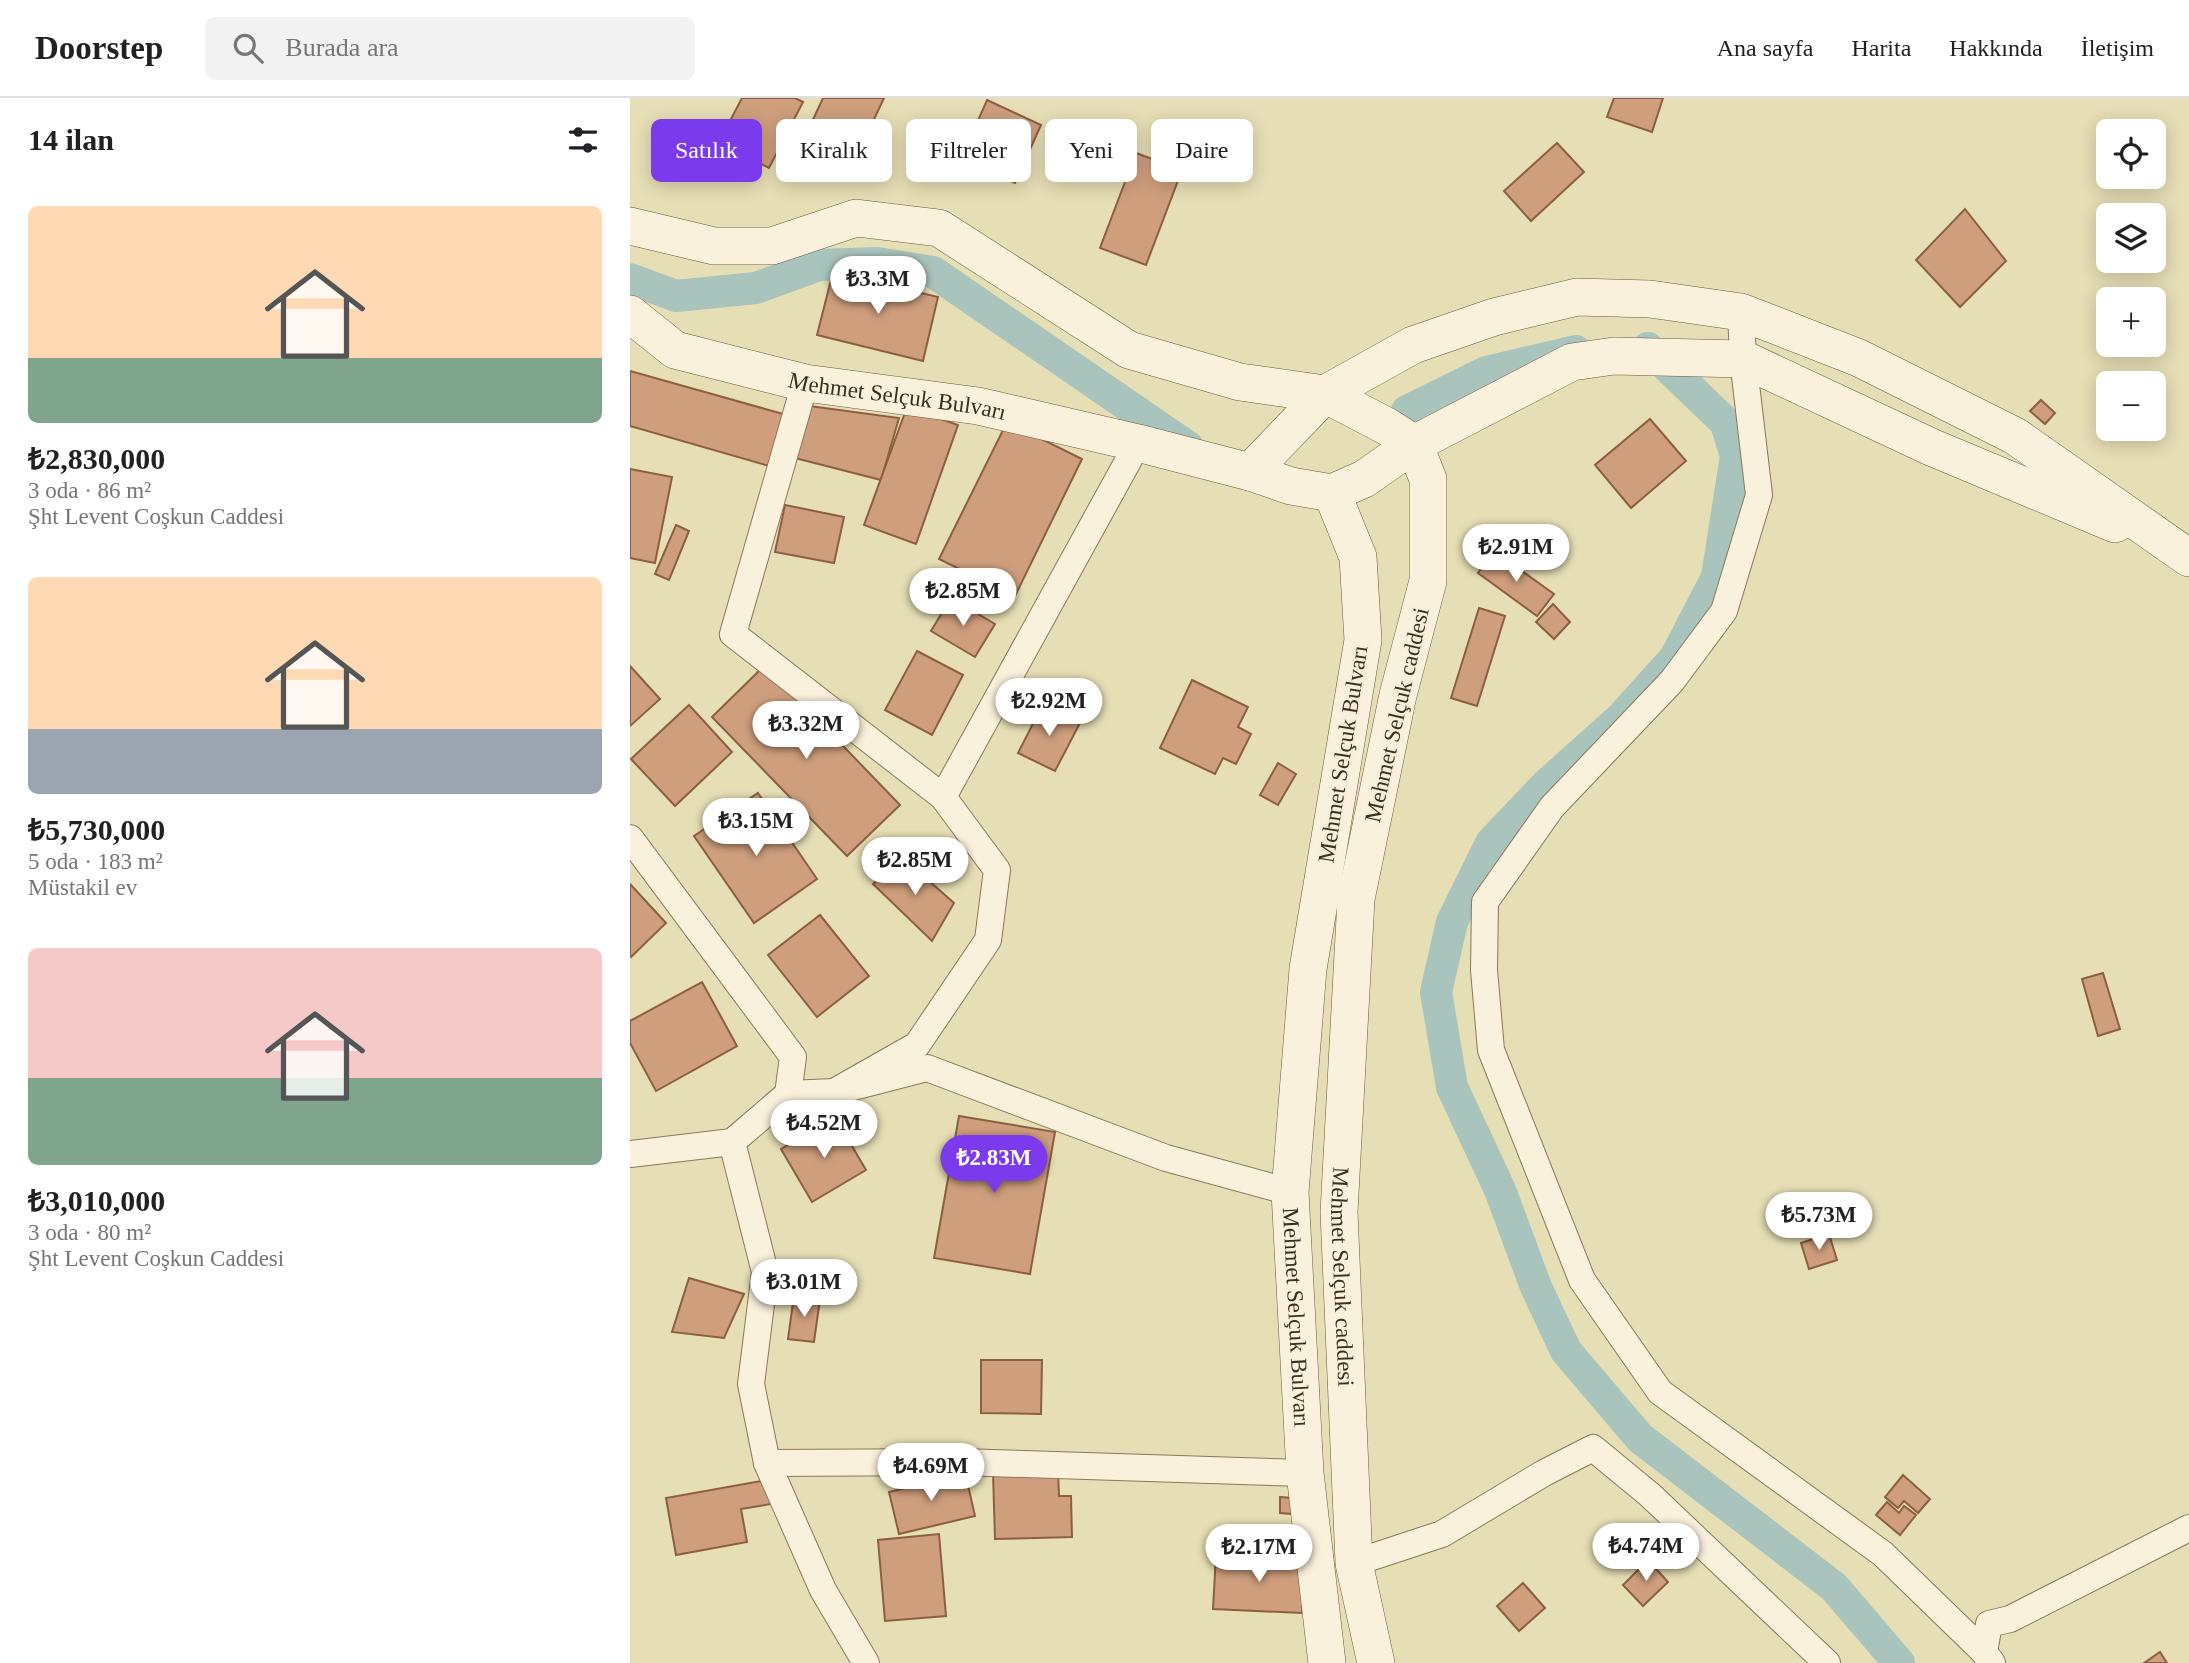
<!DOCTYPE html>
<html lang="tr">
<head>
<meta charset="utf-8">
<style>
	:root { --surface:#fff; --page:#f2f2f2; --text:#202124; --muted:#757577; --line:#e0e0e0; --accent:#7c3aed }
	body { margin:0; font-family:"Times New Roman",serif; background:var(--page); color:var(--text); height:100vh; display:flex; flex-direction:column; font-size:26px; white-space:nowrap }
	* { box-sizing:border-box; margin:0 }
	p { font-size:23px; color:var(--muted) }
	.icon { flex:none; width:38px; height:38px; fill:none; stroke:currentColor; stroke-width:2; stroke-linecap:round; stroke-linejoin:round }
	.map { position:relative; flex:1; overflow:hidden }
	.side { display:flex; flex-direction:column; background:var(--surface); width:630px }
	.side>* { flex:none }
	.banner { position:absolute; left:21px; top:21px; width:665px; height:63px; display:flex; gap:14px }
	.tools { position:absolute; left:1466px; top:21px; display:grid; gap:14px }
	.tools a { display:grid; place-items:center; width:70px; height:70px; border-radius:10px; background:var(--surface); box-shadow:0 4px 18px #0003; font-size:35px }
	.price { position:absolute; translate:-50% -60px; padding:0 16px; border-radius:24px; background:#fff; color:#222; font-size:23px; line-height:46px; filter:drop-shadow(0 2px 4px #0008) }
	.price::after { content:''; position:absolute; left:50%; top:42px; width:21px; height:16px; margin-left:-10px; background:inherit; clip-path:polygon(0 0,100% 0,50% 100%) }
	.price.active { background:var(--accent); color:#fff }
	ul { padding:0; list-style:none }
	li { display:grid; align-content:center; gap:14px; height:371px; padding:0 28px }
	li span { display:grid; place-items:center; height:217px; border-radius:10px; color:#555 }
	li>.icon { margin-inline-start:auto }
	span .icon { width:126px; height:126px; fill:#fffc; stroke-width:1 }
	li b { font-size:30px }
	h2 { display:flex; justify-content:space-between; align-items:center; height:84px; padding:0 28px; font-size:30px }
	.chip { padding:0 24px; border-radius:10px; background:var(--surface); box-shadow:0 4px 18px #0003; font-size:24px; line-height:63px }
	.chip.active { background:var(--accent); color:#fff }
	header { display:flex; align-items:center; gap:42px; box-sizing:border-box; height:98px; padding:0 35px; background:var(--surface); border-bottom:2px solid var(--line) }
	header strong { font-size:33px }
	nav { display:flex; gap:38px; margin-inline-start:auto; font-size:24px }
	.search { width:490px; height:63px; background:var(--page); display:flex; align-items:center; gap:18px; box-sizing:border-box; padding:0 24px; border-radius:10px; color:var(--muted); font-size:26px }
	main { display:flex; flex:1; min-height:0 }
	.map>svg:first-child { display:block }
	.farmland { fill:#e6deb5; fill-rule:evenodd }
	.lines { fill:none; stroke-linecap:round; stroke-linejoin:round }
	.canal { stroke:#a9c4bc; stroke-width:32 }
	.building { fill:#cf9f7d; stroke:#8d5f41; stroke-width:2 }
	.street-casing { stroke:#8d765c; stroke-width:28 }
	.secondary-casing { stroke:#6f573f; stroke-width:38 }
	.street { stroke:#faf1dc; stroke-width:26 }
	.secondary { stroke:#faf1dc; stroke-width:37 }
	.labels { text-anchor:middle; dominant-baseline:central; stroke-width:5; stroke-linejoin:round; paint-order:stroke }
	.street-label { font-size:23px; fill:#3d2e20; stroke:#f7eed8 }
</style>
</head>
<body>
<header>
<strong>Doorstep</strong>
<div class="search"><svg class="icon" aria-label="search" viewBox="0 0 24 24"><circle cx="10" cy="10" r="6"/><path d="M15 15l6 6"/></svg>Burada ara</div>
<nav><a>Ana sayfa</a><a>Harita</a><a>Hakkında</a><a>İletişim</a></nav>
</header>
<main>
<section class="side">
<h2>14 ilan<svg class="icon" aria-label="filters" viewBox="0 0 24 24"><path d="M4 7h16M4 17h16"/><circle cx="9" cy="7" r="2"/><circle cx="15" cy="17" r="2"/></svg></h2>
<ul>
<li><span style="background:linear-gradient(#ffd9b3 70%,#7fa58c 0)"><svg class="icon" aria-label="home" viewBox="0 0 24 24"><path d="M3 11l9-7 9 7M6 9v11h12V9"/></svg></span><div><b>₺2,830,000</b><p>3 oda · 86 m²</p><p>Şht Levent Coşkun Caddesi</p></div></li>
<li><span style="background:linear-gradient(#ffd9b3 70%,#9aa5b1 0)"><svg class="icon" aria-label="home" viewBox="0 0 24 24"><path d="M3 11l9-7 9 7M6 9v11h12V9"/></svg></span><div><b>₺5,730,000</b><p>5 oda · 183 m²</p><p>Müstakil ev</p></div></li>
<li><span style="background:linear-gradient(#f6c9c9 60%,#7fa58c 0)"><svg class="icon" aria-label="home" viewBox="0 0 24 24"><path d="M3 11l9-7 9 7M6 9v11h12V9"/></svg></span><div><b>₺3,010,000</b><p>3 oda · 80 m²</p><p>Şht Levent Coşkun Caddesi</p></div></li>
</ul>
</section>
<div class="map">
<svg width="1559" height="1565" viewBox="0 0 1559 1565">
	<rect width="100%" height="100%" fill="#f0e4c8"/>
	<!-- farmland -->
	<path class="farmland" d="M0,0H1559V1565H0ZM1479,33H1524V79H1479ZM1479,117H1524V163H1479ZM1479,201H1524V247H1479ZM1479,285H1524V331H1479Z"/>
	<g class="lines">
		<!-- canal -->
		<g class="canal">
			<polyline points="0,181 46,198 126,190 189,167 247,165 303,174 558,349"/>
			<polyline points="1018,250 1096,325 1106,358 1087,479 1045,560 991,620 916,687 861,745 822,824 806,894 822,989 870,1092 906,1189 936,1253 1010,1340 1204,1489 1269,1565"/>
			<polyline points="777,313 856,274 946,253"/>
		</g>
	</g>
	<!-- building -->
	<g class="building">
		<polygon points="112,0 165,0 173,4 139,70 89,44"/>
		<polygon points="193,0 254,0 223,66 173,43"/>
		<polygon points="984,0 1033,0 1022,34 977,19"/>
		<polygon points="357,2 411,27 385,85 331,61"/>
		<polygon points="927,45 954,74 901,123 874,93"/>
		<polygon points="506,55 552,72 516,167 470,150"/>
		<polygon points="1335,111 1376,163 1330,209 1286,162"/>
		<polygon points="203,174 308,199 293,263 187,237"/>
		<polygon points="0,273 153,316 139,368 0,328"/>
		<polygon points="1411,302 1425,315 1415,326 1400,313"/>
		<polygon points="172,307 269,320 251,382 161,359"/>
		<polygon points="277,309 328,327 286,446 234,427"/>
		<polygon points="1020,321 1056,363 1001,410 965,367"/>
		<polygon points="377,324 452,361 385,498 309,461"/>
		<polygon points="0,371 42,379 25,465 0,460"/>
		<polygon points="155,407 214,419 204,465 145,454"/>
		<polygon points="46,427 59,433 39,482 25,476"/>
		<polygon points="864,453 924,496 907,518 848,475"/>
		<polygon points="321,500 365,526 345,559 301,533"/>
		<polygon points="923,506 940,524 924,541 906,524"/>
		<polygon points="849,510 875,518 847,608 821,600"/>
		<polygon points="287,553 333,577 302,637 255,612"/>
		<polygon points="135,567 270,707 217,758 82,619"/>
		<polygon points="0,568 30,601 0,628"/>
		<polygon points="562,582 618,609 608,629 621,636 606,666 593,660 585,676 530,650"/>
		<polygon points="414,604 425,610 423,615 437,623 439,618 451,623 425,673 388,655"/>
		<polygon points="59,607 102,654 45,708 1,661"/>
		<polygon points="648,665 666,676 648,707 630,697"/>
		<polygon points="128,695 187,781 124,825 64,738"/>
		<polygon points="272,759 324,805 302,843 243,786"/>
		<polygon points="0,786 36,825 1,859 0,858"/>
		<polygon points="190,817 239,878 187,919 138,857"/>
		<polygon points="1473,875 1490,931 1468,938 1452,881"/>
		<polygon points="72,884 107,948 26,993 0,945 0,923"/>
		<polygon points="175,1008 187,1027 166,1040 154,1021"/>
		<polygon points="329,1018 425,1034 400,1176 304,1160"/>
		<polygon points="205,1019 236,1072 182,1104 151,1051"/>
		<polygon points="1199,1136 1207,1162 1179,1171 1171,1145"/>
		<polygon points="59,1180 114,1196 94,1240 42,1234"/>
		<polygon points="164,1197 190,1201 184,1244 158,1241"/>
		<polygon points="351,1262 412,1262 411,1316 351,1315"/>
		<polygon points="318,1372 321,1386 337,1383 345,1418 269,1436 259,1394 284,1388 282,1381"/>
		<polygon points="428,1373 429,1398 441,1398 442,1439 365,1441 363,1375"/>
		<polygon points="1273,1377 1300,1401 1288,1415 1274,1403 1268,1410 1255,1399"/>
		<polygon points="137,1382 141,1406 111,1411 117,1444 46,1457 36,1400"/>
		<polygon points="650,1399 676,1401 675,1417 650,1415"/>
		<polygon points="1257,1404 1269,1415 1274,1408 1286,1417 1270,1437 1246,1417"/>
		<polygon points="309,1436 316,1518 255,1523 248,1442"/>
		<polygon points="586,1456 674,1460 672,1515 583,1511"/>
		<polygon points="1018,1462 1038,1484 1013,1508 993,1487"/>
		<polygon points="893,1485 915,1510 889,1533 867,1508"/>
		<polygon points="1530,1554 1537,1565 1514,1565"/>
	</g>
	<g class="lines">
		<defs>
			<g id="street">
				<polyline points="1111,214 1113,261 1129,397 1094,513 1042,583 922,709 855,804 854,872 861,952 952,1182 1030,1294 1253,1456 1354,1554 1362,1565"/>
				<polyline points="175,285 103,536 313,699"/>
				<polyline points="0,740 163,959 158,996"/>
				<polyline points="204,994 287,947 358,842 367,772 313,699 508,345"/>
				<polyline points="102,1044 135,1174 121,1286 137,1365 193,1492 236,1565"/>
				<polyline points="0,1056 102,1044 158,996 204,994 297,970 536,1060 660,1094"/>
				<polyline points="137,1365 329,1364 675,1375"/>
				<polyline points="724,1465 812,1436 914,1375 963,1350 1020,1397 1197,1565"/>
				<polyline points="1354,1554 1359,1526 1380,1521 1559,1430"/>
			</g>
			<g id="secondary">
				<path id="s1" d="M0,128L84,148H142L226,120L309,130L499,252L610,284L695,296L758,329L784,346L798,381V483L768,597L726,801L709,1114L724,1465L746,1565"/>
				<path id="s2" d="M0,216L45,252L175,285L348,308L508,345L620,374L661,388L702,395L728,459L733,542L678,871L660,1094L675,1375L697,1565"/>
				<polyline points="620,374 695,296 783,247 864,219 947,199 1020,201 1111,214 1229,260 1385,338 1559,460"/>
				<polyline points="702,395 734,381 784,346 942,264 984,258 1113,261 1301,349 1485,426"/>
			</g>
		</defs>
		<!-- street casing -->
		<use href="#street" class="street-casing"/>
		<!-- secondary casing -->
		<use href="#secondary" class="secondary-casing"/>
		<!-- street -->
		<use href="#street" class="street"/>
		<!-- secondary -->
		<use href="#secondary" class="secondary"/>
	</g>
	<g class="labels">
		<!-- street labels -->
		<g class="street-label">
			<text stroke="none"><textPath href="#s2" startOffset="285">Mehmet Selçuk Bulvarı</textPath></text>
			<text transform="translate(767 617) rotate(-77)">Mehmet Selçuk caddesi</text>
			<text transform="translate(713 656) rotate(-81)">Mehmet Selçuk Bulvarı</text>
			<text stroke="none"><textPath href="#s1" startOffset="1690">Mehmet Selçuk caddesi</textPath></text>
			<text stroke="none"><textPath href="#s2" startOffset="1566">Mehmet Selçuk Bulvarı</textPath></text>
		</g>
	</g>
</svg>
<div class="tools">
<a><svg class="icon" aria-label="locate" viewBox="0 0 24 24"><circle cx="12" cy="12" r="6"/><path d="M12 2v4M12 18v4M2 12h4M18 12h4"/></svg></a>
<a><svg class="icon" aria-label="layers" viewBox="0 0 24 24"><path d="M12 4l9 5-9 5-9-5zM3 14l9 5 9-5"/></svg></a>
<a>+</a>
<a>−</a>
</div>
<b class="price" style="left:248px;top:218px">₺3.3M</b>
<b class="price" style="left:886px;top:486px">₺2.91M</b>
<b class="price" style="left:333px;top:530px">₺2.85M</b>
<b class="price" style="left:419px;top:640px">₺2.92M</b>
<b class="price" style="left:176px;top:663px">₺3.32M</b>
<b class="price" style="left:126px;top:760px">₺3.15M</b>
<b class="price" style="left:285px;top:799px">₺2.85M</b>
<b class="price" style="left:194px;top:1062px">₺4.52M</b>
<b class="price active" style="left:364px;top:1097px">₺2.83M</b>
<b class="price" style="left:1189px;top:1154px">₺5.73M</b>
<b class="price" style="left:174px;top:1221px">₺3.01M</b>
<b class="price" style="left:301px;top:1405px">₺4.69M</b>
<b class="price" style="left:1016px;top:1485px">₺4.74M</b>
<b class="price" style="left:629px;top:1486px">₺2.17M</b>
<div class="banner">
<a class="chip active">Satılık</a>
<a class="chip">Kiralık</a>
<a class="chip">Filtreler</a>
<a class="chip">Yeni</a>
<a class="chip">Daire</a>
</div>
</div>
</main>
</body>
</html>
